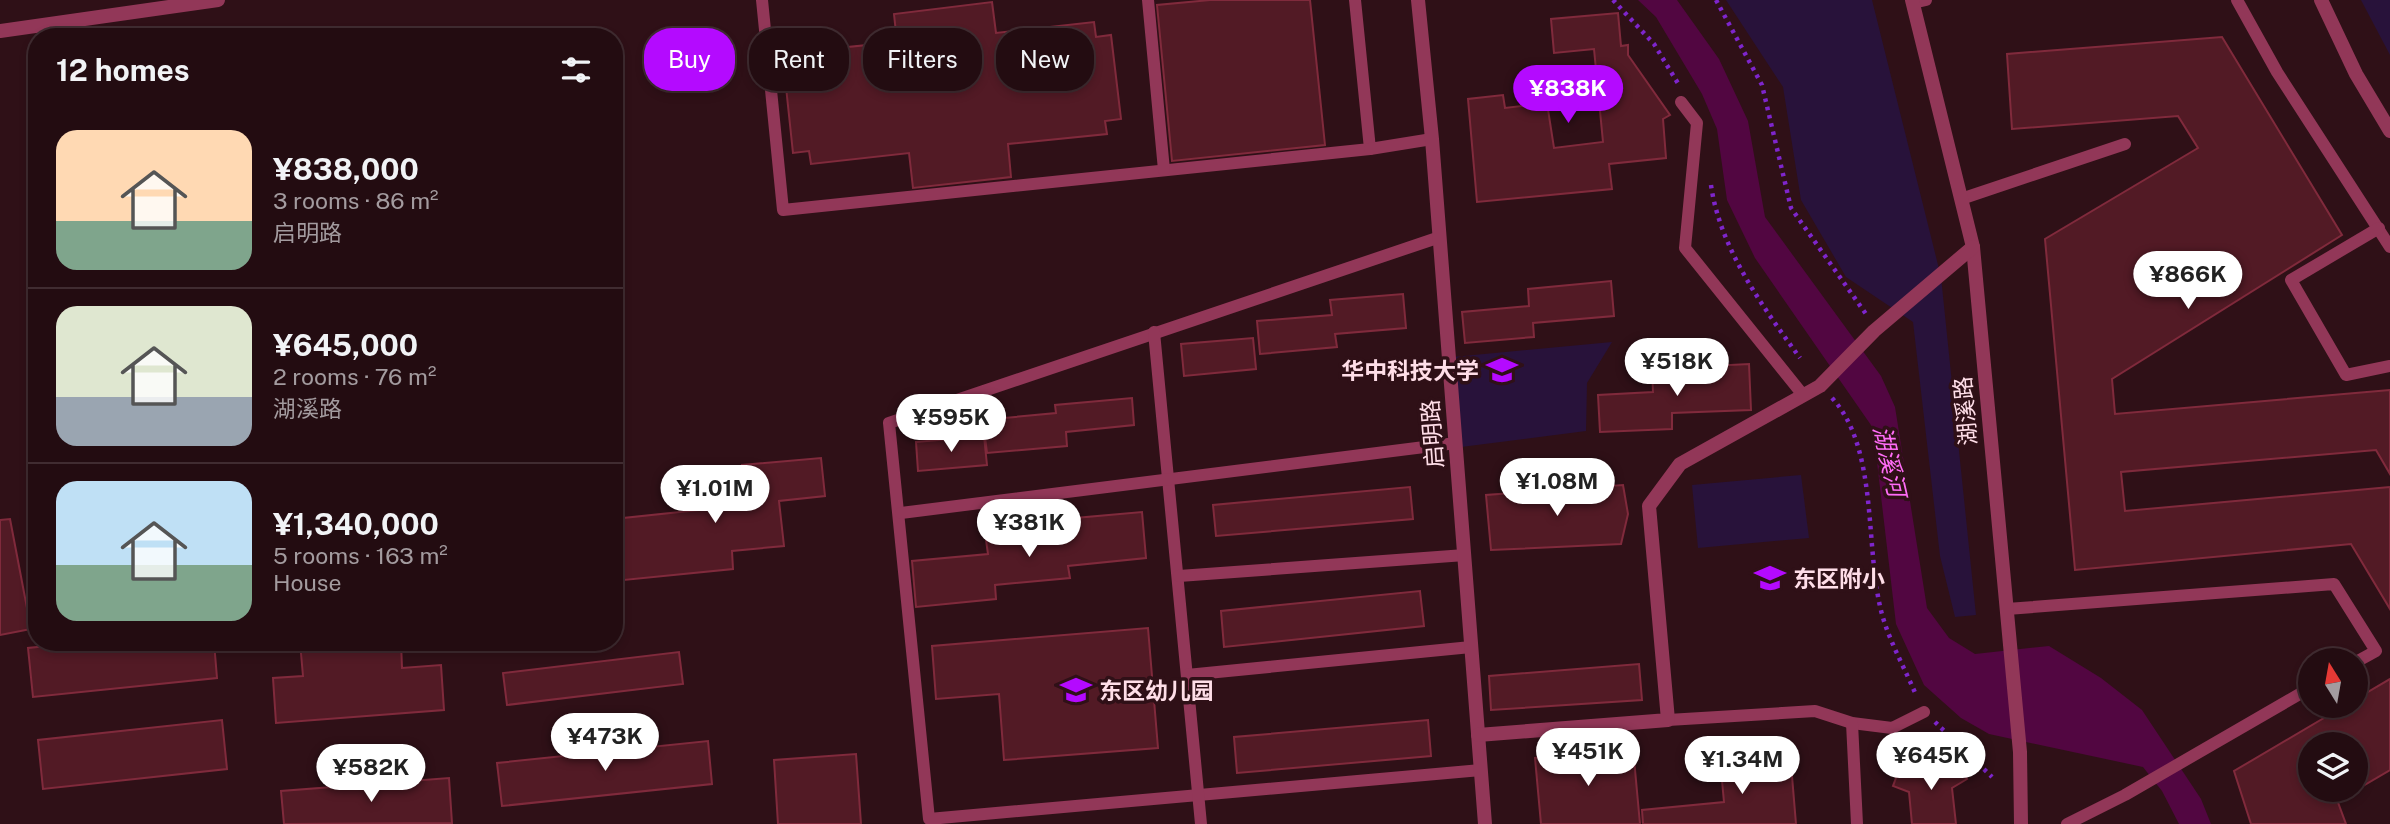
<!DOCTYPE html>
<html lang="en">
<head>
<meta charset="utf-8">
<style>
	:root { --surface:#230c11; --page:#2b151a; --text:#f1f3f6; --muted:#a39b9f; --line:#402c31; --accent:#b40aff }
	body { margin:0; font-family:"Public Sans","Noto Sans SC",sans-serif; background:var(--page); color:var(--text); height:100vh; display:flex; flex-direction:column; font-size:26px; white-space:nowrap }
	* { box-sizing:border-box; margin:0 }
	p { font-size:23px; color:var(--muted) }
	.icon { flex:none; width:38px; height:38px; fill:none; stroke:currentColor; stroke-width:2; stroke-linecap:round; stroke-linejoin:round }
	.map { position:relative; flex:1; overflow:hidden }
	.details { position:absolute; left:28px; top:28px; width:595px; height:623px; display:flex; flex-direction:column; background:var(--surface); border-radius:28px; box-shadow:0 4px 10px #0003,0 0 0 2px var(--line) }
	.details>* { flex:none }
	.hud { position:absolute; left:644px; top:28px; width:665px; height:63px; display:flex; gap:14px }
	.needle { width:46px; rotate:349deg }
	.tools { position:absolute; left:2298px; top:648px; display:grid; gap:14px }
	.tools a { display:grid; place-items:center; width:70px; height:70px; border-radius:50%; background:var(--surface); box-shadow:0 4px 10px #0003,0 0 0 2px var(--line); font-size:35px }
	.price { position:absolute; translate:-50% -60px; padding:0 16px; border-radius:24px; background:#fff; color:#222; font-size:23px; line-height:46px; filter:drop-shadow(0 2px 4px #0008) }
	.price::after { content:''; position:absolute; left:50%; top:42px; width:21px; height:16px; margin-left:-10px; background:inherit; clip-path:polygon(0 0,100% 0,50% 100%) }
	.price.on { background:var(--accent); color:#fff }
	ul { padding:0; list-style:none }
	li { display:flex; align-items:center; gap:21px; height:175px; padding:0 28px }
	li+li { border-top:2px solid var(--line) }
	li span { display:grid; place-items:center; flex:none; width:196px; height:140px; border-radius:21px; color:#555 }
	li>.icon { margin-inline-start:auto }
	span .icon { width:84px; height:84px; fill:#fffc; stroke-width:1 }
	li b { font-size:30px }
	h2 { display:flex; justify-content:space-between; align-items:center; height:84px; padding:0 28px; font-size:30px }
	.chip { padding:0 24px; border-radius:28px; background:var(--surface); box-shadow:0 4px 10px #0003,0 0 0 2px var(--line); font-size:24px; line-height:63px }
	.chip.on { background:var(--accent); color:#fff }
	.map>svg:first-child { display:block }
	.green { fill:#28123a }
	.water { fill:#520641 }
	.building { fill:#521a25; stroke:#802a3c; stroke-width:2 }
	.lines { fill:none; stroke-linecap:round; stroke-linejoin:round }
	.path { stroke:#7e25cc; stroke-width:4.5; stroke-dasharray:3.5 5; stroke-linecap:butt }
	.lane { stroke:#923758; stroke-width:12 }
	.street { stroke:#923758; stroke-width:14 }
	.labels { text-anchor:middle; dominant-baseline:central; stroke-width:7; stroke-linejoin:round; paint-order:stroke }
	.poi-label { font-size:23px; font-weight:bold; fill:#ffdee8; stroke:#2f1017; text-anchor:start }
	.street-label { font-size:23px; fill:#ffdee8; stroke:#2f1017 }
	.water-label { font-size:24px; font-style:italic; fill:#ff6cf7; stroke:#2f1017 }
</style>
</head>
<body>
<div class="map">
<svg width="2390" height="824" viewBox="0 0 2390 824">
	<rect width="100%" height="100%" fill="#2f1017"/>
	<!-- green -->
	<g class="green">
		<polygon points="1726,0 1872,0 1941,277 1976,615 1955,617 1940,556 1913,322 1846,277 1801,200 1783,87"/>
		<polygon points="2361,0 2390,0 2390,55"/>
		<polygon points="1612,342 1587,383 1586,431 1461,447 1453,357"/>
		<polygon points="1801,475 1809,538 1698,548 1692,485"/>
	</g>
	<!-- water -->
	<polygon class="water" points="1638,0 1677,0 1719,59 1748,121 1765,217 1881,376 1895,407 1927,608 1949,638 1975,654 2049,646 2101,678 2142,710 2201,799 2211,824 2179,824 2162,791 2143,767 1989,734 1961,718 1924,685 1896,624 1873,428 1755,258 1727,200 1717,129 1702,94 1656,17"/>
	<!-- building -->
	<g class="building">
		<polygon points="1210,0 1310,0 1325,145 1172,161 1157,5"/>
		<polygon points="992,2 996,33 1094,22 1096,37 1111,35 1121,119 1105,121 1107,134 1008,144 1011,177 913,188 909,153 811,164 809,151 793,153 784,68 800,67 798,52 897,42 894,14"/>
		<polygon points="1618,13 1621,46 1628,45 1628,55 1670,115 1663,119 1666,158 1609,164 1612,189 1477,202 1468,99 1503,95 1505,108 1547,103 1554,148 1603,142 1594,49 1554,53 1551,19"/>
		<polygon points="2222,37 2342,235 2112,379 2115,414 2390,390 2390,474 2376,450 2121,472 2125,511 2390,487 2390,609 2351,544 2075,570 2045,239 2198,148 2178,116 2012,129 2007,54"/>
		<polygon points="1611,281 1614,316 1533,323 1534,337 1465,343 1462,312 1529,306 1528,289"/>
		<polygon points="1403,294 1406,328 1335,334 1337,347 1260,354 1257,321 1332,315 1330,300"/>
		<polygon points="1253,338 1256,369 1184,376 1181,344"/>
		<polygon points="1749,364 1751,410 1672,413 1672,429 1600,432 1598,395 1653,392 1652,369"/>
		<polygon points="1132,398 1134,425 1066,432 1067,446 987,453 983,420 1056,413 1055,405"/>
		<polygon points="984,436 987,465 918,471 916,442"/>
		<polygon points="821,458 825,496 779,501 784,546 732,551 733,569 614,581 614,519 746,505 742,465"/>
		<polygon points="1623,485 1628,514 1621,544 1491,550 1486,495"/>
		<polygon points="1410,487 1413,519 1216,536 1213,505"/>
		<polygon points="1142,512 1146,558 1068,566 1070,578 995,585 996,599 916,607 912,561 988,554 986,540 1065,533 1064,519"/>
		<polygon points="10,519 31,629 0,635 0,520"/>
		<polygon points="1420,591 1424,626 1224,647 1221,611"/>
		<polygon points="1148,628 1158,748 1004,760 999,694 936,699 932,646"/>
		<polygon points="86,642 214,642 217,678 33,697 28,648"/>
		<polygon points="300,642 401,642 402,668 441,665 444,710 276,723 273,678 303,676"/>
		<polygon points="679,652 683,684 507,705 503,673"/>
		<polygon points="1639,664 1642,700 1491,710 1489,676"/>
		<polygon points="2390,679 2390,770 2356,790 2356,744 2310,744 2310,789 2333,789 2346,824 2251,824 2234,771 2346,705 2356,705 2356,699"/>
		<polygon points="222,720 227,769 43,789 38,740"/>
		<polygon points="1428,720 1431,756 1237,773 1234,737"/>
		<polygon points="708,741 712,784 502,806 497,763"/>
		<polygon points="1633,748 1640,824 1541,824 1535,758"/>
		<polygon points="1790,752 1796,824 1643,824 1642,810 1724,802 1720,759"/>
		<polygon points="856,754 861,824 778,824 774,760"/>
		<polygon points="1953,757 1967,779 1952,788 1956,824 1912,824 1909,792 1893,786 1902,762 1929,771"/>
		<polygon points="449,778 452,823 284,824 281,791"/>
	</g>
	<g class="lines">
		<!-- path -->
		<g class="path">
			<polyline points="1613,0 1654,44 1679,85"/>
			<polyline points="1716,0 1762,85 1791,208 1866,314"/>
			<path d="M1711,185C1720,249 1763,307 1800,358"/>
			<path d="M1832,398C1881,451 1863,556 1884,621C1892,646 1906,671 1916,695"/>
			<polyline points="1935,722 1992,777"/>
		</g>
		<!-- lane -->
		<g class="lane">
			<polyline points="762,0 783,210 1370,149 1355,0"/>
			<polyline points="1148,0 1164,170"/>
			<polyline points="2237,0 2277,72 2390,247"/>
			<polyline points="1913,3 1926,0"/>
			<polyline points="1681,102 1697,123 1685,248 1803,395"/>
			<polyline points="1370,149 1432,139"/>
			<polyline points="1961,199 2125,144"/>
			<polyline points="2379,228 2291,280 2346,375 2390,366"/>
			<polyline points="1440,237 889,423 929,819 1481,770"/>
			<polyline points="1154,332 1201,824"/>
			<polyline points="901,513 1456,443"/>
			<polyline points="1179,576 1465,555"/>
			<polyline points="2007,609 2334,584 2376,651 2356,662"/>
			<polyline points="1187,675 1471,647"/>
			<polyline points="1668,720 1815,711 1852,723 1892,728 1924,712"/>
			<polyline points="1852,723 1857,824"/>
			<polyline points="2067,824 2125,795 2310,688"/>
		</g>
		<!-- street -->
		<g class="street">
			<polyline points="1418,0 1432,139 1485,824"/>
			<polyline points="1912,0 1973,247 2020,752 2021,824"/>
			<polyline points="2321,0 2356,74 2390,131"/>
			<polyline points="0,31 218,0"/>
			<polyline points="1478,735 1668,720 1649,506 1680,464 1820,386 1874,331 1973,247"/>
		</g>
	</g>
	<!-- icons -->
	<defs>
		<symbol id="university-bare" viewBox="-9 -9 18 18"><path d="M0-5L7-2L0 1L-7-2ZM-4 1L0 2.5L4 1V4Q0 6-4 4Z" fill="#b40aff" stroke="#2f1017" stroke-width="2.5" paint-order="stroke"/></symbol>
		<symbol id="school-bare" viewBox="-9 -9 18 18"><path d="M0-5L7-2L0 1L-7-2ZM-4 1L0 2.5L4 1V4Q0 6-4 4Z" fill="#b40aff" stroke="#2f1017" stroke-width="2.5" paint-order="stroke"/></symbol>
	</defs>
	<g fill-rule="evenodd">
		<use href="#university-bare" x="1480" y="348" width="44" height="44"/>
		<use href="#school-bare" x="1748" y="556" width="44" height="44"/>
		<use href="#school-bare" x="1054" y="668" width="44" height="44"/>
	</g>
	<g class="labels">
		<!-- poi labels -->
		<g class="poi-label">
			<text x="1479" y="370" text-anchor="end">华中科技大学</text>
			<text x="1793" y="578">东区附小</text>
			<text x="1099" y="690">东区幼儿园</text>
		</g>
		<!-- street labels -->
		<g class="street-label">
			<text transform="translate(1965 411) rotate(-95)">湖溪路</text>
			<text transform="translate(1432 434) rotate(-94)">启明路</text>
		</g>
		<!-- water labels -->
		<g class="water-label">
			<text transform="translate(1890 461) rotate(77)">湖溪河</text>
		</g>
	</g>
</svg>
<div class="tools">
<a><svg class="needle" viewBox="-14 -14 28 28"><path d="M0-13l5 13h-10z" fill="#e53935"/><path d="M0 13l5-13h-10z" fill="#a39b9f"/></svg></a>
<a><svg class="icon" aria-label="layers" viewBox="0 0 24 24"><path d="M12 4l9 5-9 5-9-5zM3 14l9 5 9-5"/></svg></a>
</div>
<b class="price on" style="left:1568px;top:125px">¥838K</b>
<b class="price" style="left:2188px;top:311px">¥866K</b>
<b class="price" style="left:1677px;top:398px">¥518K</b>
<b class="price" style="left:951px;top:454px">¥595K</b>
<b class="price" style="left:1557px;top:518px">¥1.08M</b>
<b class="price" style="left:715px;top:525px">¥1.01M</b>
<b class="price" style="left:1029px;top:559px">¥381K</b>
<b class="price" style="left:605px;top:773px">¥473K</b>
<b class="price" style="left:1588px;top:788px">¥451K</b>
<b class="price" style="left:1931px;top:792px">¥645K</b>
<b class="price" style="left:1742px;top:796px">¥1.34M</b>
<b class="price" style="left:371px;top:804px">¥582K</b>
<div class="hud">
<a class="chip on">Buy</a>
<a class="chip">Rent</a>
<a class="chip">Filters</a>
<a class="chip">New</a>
</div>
<section class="details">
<h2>12 homes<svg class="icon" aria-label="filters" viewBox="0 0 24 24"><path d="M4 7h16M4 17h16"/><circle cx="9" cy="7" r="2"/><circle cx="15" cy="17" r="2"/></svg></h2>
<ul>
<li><span style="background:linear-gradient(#ffd9b3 65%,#7fa58c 0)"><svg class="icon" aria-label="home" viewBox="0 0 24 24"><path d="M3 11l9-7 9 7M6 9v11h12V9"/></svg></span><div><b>¥838,000</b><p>3 rooms · 86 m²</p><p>启明路</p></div></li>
<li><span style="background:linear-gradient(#dfe7d0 65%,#9aa5b1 0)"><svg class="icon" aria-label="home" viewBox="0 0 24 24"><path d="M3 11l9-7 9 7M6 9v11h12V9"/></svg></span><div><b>¥645,000</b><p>2 rooms · 76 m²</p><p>湖溪路</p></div></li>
<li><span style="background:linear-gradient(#bfe0f5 60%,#7fa58c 0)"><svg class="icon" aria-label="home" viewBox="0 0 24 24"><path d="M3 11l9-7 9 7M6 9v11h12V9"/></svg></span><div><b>¥1,340,000</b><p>5 rooms · 163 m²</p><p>House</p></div></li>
</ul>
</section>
</div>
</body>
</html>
